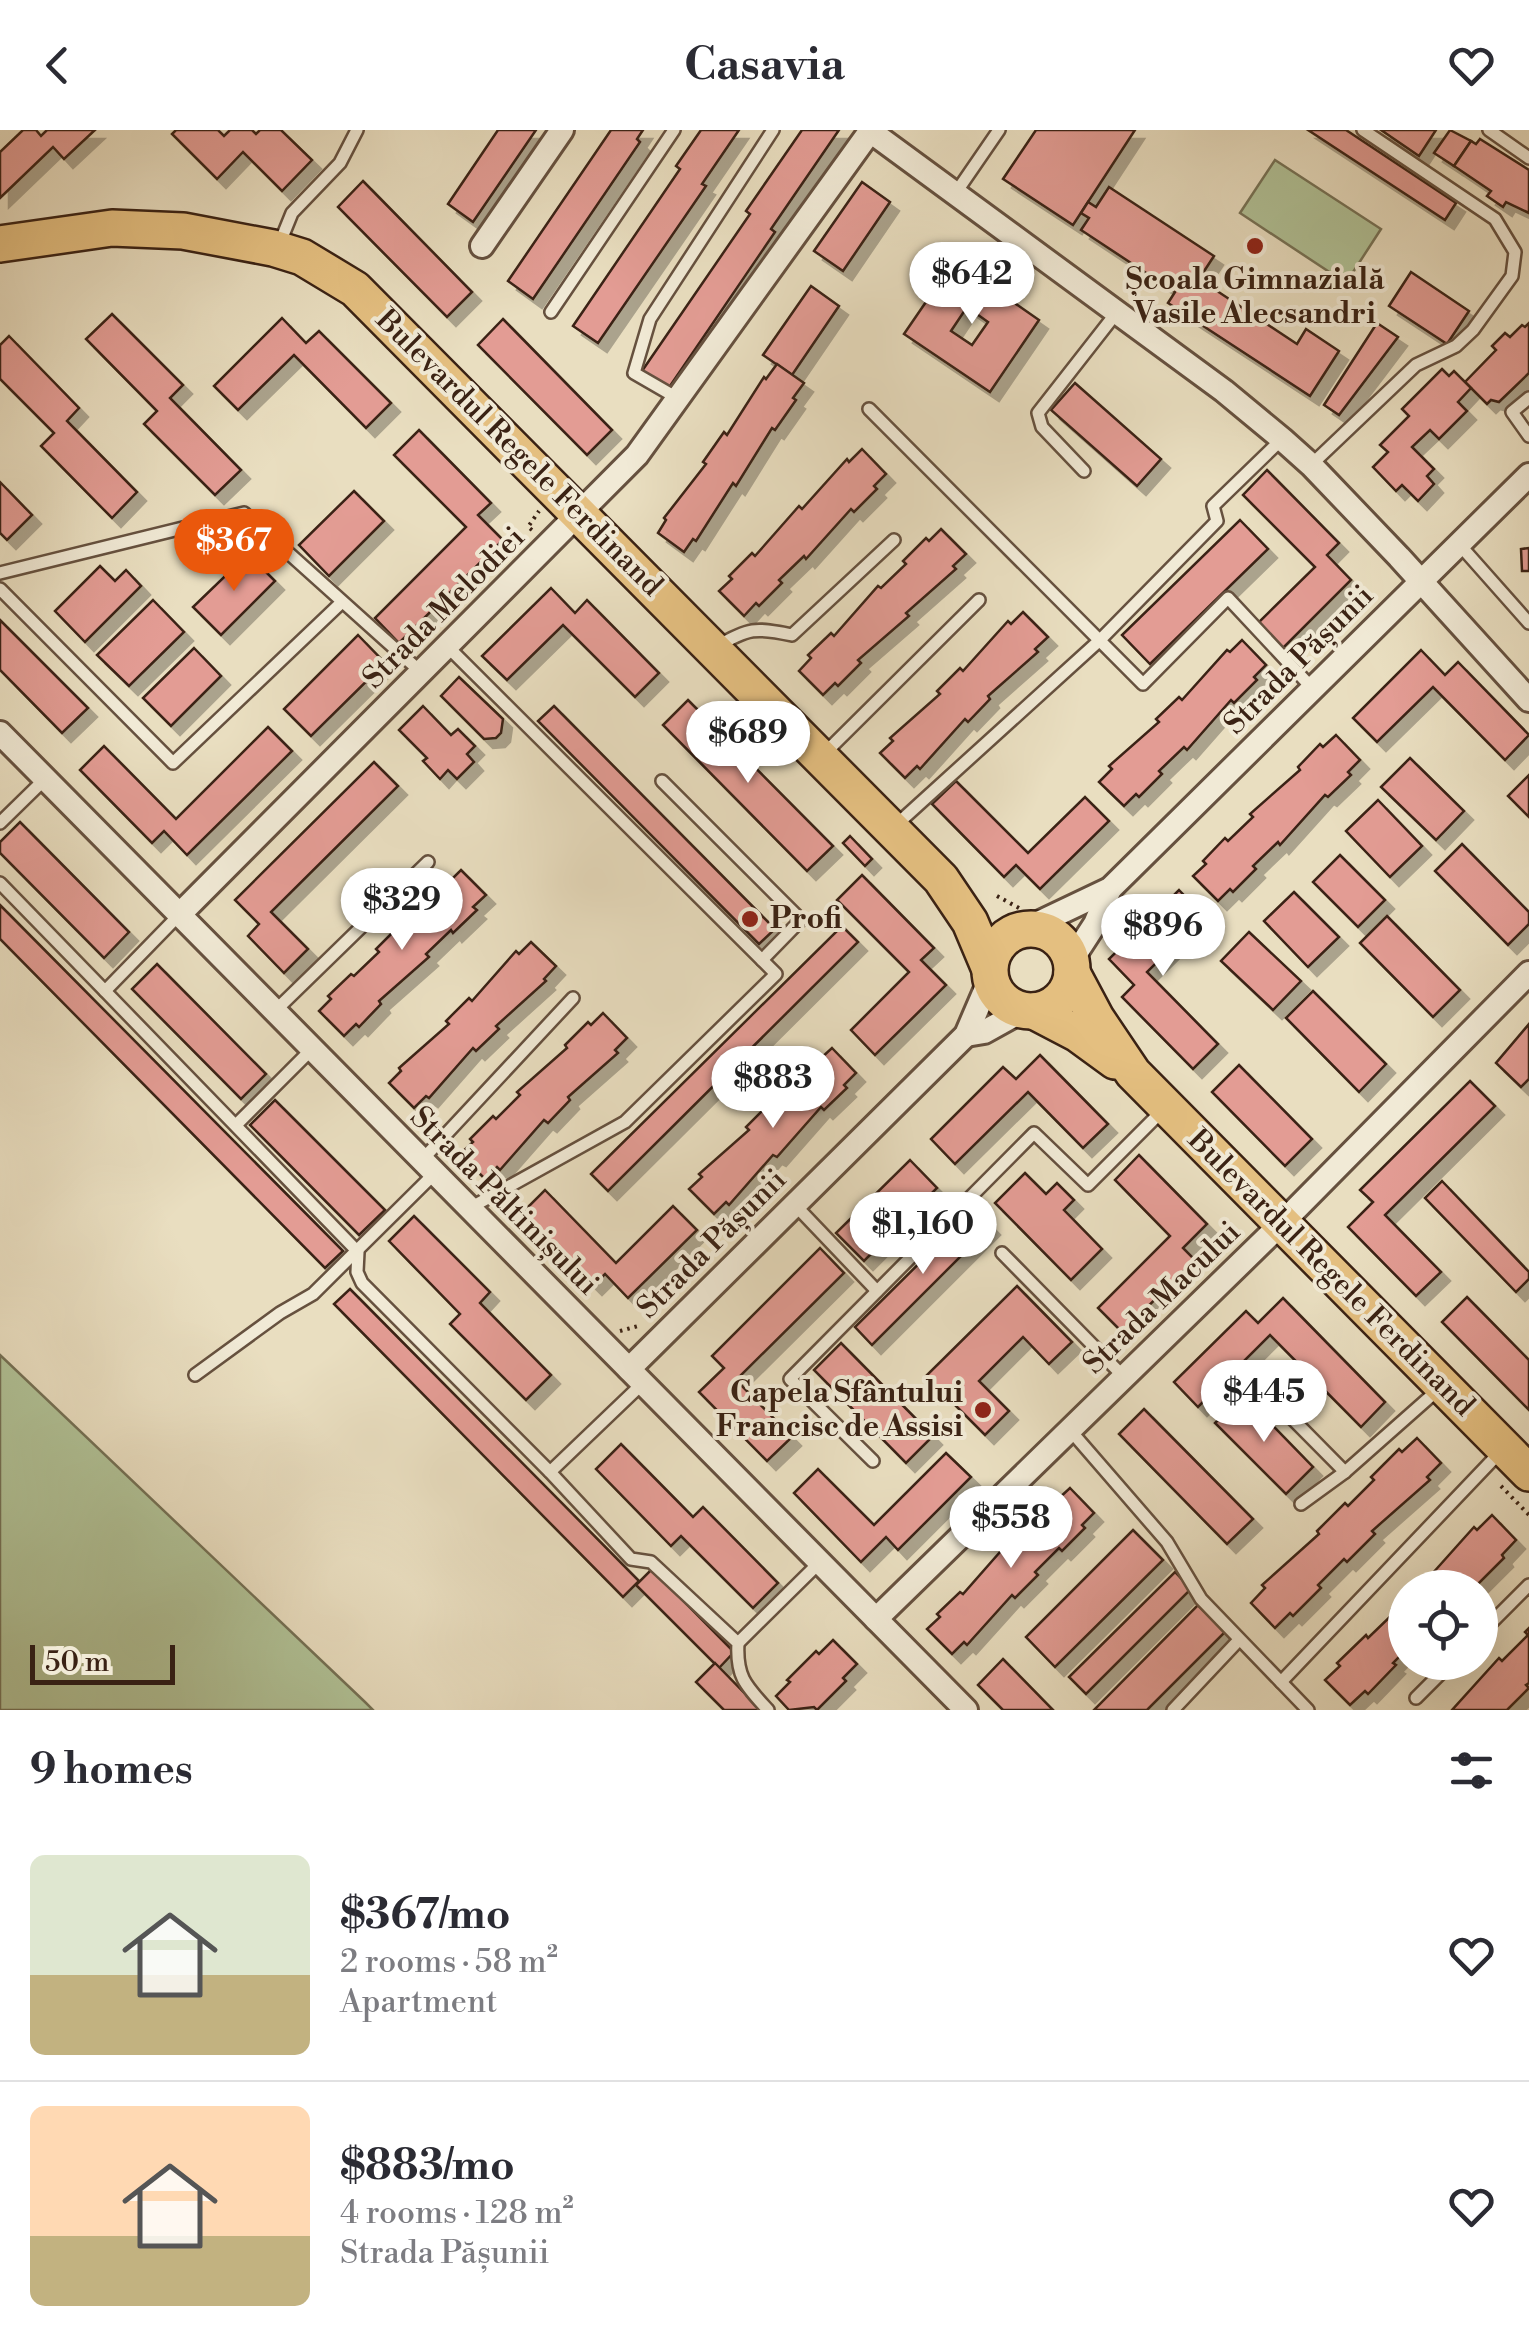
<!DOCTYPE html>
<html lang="en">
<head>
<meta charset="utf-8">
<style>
	:root { --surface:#fff; --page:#f2f2f3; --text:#2b2b33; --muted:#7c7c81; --line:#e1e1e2; --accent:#ea580c }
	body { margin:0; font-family:"Libre Bodoni",serif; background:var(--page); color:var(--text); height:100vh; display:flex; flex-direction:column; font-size:38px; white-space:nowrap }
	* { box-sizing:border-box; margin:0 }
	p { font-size:32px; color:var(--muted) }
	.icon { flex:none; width:55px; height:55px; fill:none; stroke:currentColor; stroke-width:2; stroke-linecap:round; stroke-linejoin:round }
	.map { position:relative; height:1580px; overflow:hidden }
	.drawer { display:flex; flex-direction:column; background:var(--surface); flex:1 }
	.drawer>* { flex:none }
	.buttons { position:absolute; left:1388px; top:1440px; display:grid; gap:20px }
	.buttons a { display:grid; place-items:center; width:110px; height:110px; border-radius:50%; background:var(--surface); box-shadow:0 10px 40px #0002; font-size:50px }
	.scale { position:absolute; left:30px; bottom:25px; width:145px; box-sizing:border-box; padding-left:10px; border:5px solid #3a2214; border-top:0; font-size:28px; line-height:35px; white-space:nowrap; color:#3a2214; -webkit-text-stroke:8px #f1ead6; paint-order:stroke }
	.price { position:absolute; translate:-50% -85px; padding:0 22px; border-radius:35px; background:#fff; color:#222; font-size:32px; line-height:65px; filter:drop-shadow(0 2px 5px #0008) }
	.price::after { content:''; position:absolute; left:50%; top:60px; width:30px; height:22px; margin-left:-15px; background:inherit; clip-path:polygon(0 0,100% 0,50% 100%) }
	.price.current { background:var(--accent); color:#fff }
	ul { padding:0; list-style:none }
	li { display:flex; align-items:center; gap:30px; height:250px; padding:0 30px }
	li+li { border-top:2px solid var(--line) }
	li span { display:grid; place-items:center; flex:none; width:280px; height:200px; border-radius:15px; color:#555 }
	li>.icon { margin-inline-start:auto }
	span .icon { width:120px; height:120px; fill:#fffc; stroke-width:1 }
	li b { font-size:42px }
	h2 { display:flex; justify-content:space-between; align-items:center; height:120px; padding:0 30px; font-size:42px }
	header { display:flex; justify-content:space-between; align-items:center; height:130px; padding:0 30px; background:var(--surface); font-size:45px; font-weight:700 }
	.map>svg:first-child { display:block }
	.green { fill:#b1c297; stroke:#767256; stroke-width:2.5 }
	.building { fill:#e39c94; stroke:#3a2214; stroke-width:2.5; fill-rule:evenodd; filter:url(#shadow) }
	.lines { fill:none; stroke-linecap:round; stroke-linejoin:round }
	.lane-casing { stroke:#66513f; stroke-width:16 }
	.street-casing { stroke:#66513f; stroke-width:28 }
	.primary-casing { stroke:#3a2214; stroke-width:40 }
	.path { stroke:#3a2214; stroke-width:4; stroke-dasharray:2.5 5; stroke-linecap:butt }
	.lane { stroke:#f1ead6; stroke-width:11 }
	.street { stroke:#f1ead6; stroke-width:22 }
	.primary { stroke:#e4bf80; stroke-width:35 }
	.poi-dot { fill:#8f2418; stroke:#f1ead6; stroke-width:4 }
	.labels { text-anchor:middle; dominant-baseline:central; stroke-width:8; stroke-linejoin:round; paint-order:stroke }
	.poi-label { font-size:30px; font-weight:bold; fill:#3a2214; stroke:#f1ead6 }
	.street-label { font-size:30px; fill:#3a2214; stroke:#f1ead6 }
</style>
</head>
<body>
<header><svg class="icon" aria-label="back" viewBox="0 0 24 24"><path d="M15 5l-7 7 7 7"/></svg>Casavia<svg class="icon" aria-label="heart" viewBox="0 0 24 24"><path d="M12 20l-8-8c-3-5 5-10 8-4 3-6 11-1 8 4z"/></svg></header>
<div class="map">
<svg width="1529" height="1580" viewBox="0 0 1529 1580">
	<defs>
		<filter id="shadow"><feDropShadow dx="9" dy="9" stdDeviation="0" flood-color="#0004"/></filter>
	</defs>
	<rect width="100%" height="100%" fill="#e9dec0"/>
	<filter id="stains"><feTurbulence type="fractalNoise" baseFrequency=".002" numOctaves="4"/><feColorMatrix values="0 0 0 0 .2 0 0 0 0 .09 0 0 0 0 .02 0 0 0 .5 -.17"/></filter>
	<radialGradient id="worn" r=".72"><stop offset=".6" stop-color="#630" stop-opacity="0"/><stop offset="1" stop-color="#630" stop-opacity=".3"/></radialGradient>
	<!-- green -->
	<g class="green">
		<polygon points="1275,30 1381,99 1346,153 1240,83"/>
		<polygon points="0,1225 365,1572 373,1580 0,1580"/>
	</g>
	<!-- building -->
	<g class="building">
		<polygon points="23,0 36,0 41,6 47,0 95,0 64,29 53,17 0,68 0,22"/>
		<polygon points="176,0 218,0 224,6 230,0 252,0 256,4 260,0 281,0 312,30 282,61 243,22 217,49 172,4"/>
		<polygon points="498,0 536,0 473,92 448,74"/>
		<polygon points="611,0 643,0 637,9 640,12 533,169 508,151"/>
		<polygon points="701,0 739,0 702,54 706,56 598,213 573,196 680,39 676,36"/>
		<polygon points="802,0 839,0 771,99 775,102 668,259 642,241 750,84 746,81"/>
		<polygon points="1036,0 1135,0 1073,95 1003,49"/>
		<polygon points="1308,0 1346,0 1456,73 1445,90"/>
		<polygon points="1381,0 1436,0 1419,26"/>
		<polygon points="1450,0 1471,11 1454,36 1434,23"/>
		<polygon points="1480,9 1529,40 1529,83 1506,72 1503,77 1487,66 1491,61 1454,36 1471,11 1476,14"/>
		<polygon points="363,51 472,162 447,187 338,77"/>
		<polygon points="862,52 890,72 843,141 814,121"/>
		<polygon points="1109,57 1214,126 1199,149 1297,214 1306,199 1339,221 1310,266 1168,173 1175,162 1081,100 1089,88 1081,83 1088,72 1096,77"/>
		<path d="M954,131L1039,190L990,262L904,204ZM967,177L988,192L972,215L951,201Z"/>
		<polygon points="1411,142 1469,181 1447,214 1389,176"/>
		<polygon points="811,156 839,176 792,245 763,225"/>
		<polygon points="112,184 183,255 170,268 241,340 215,365 144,294 157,281 86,209"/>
		<polygon points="282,188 306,213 319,201 391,273 366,298 294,225 238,280 214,256"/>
		<polygon points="503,189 612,300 587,325 478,215"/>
		<polygon points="1377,193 1398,207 1339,285 1324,275"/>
		<polygon points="1529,193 1529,243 1499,272 1491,270 1487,274 1465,252 1496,220 1492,216 1505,203 1510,207 1522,195 1525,197"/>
		<polygon points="9,206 79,278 67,291 137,362 112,388 41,316 54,303 0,249 0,215"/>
		<polygon points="777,234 804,253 793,268 796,270 775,300 772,298 736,356 733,353 696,411 693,409 684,422 658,403 666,390 664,388 706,334 703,332 724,302 727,305 764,247 766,249"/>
		<polygon points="1442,239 1449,246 1454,241 1471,258 1458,272 1467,281 1439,309 1430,300 1412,317 1434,339 1427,346 1434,354 1418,371 1402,355 1396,361 1373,337 1388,322 1380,315 1409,286 1402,279"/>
		<polygon points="1075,253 1161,329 1137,356 1051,280"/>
		<polygon points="419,300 491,373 478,385 503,410 399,513 375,488 466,397 394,325"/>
		<polygon points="862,319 886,344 874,356 877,359 854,382 851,379 806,429 804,426 779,450 782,453 759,476 756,473 744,486 719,461 732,449 729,446 752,423 755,426 799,376 802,379 847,329 849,332"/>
		<polygon points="1267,340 1339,413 1327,425 1351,450 1281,520 1256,495 1315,437 1243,365"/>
		<polygon points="0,352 32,385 7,410 0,403"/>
		<polygon points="354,361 384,391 329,446 299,415"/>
		<polygon points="1240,390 1268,419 1150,534 1122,505"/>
		<polygon points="941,399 966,424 953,436 956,439 906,483 909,486 858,530 861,533 838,556 835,553 823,565 799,541 811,528 808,525 831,503 834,506 878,456 881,458 906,434 903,431 926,408 929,411"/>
		<polygon points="1529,418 1529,441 1522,441 1521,419"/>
		<polygon points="248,424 275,451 221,505 193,477"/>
		<polygon points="100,436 115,451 126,440 141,456 85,512 55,481"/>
		<polygon points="551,458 575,483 587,470 659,543 635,567 563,495 507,550 482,526"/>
		<polygon points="153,470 184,502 129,556 97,525"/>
		<polygon points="1023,482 1048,507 1035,519 1038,522 988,566 990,569 968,592 965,589 920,639 917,636 905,648 880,623 893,611 890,608 940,564 937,561 960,538 963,541 1008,491 1011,494"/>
		<polygon points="0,490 88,578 62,603 0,540"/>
		<polygon points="358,505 385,533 311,606 284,579"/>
		<polygon points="1242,510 1266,535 1254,547 1257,550 1234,573 1231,570 1187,620 1184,617 1159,641 1162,644 1139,667 1136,664 1124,676 1099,652 1112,639 1109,636 1159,592 1156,589 1179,567 1182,570 1227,520 1230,522"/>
		<polygon points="194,518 221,546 171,596 143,568"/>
		<polygon points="1421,520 1445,545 1458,532 1529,605 1505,630 1433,557 1377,612 1353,588"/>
		<polygon points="459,547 503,589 501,603 496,608 484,609 441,566"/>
		<polygon points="688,570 833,716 807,741 663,595"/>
		<polygon points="423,576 451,605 458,599 475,616 467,624 474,632 457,649 448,640 440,649 423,631 427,628 399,600"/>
		<polygon points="554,576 775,799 759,814 538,591"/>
		<polygon points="268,597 292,621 187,725 164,701 152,713 80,640 104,616 176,689"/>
		<polygon points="1336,605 1360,630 1348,642 1351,645 1328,667 1325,665 1280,715 1278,712 1253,736 1256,739 1233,762 1230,759 1218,771 1193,746 1206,734 1203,731 1225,708 1228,711 1253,687 1250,684 1300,640 1298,637 1320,614 1323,617"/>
		<polygon points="1410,628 1464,681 1436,710 1381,657"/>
		<polygon points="374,632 398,656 271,782 308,819 284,843 248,806 259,794 235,770"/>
		<polygon points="1529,645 1529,687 1508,666"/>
		<polygon points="956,651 1028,723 1085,667 1109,691 1040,759 1016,735 1004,747 932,674"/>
		<polygon points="1378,670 1422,716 1390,747 1346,701"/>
		<polygon points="20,692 129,802 104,828 0,723 0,712"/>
		<polygon points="850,706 872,729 865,736 843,713"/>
		<polygon points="1462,714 1529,782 1529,794 1508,815 1435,741"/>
		<polygon points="1340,725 1385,770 1358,797 1313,752"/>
		<polygon points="461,740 486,765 473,777 477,780 453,803 451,800 426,824 429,827 379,871 381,874 359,897 356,894 344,906 319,881 331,869 328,866 351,844 354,846 379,822 376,819 399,796 401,799 446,749 449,752"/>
		<polygon points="862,745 934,818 921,830 946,855 875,925 851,900 909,842 837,770"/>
		<polygon points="1179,760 1204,786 1147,842 1218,914 1193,939 1122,867 1134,855 1109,829"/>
		<polygon points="1294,762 1339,807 1308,837 1264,791"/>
		<polygon points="0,775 343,1121 325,1138 0,809"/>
		<polygon points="1387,786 1460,860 1433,887 1360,813"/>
		<polygon points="842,796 858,812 608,1061 591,1044"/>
		<polygon points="1249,802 1301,851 1273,880 1221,831"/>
		<polygon points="531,812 556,836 544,849 546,851 496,896 499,899 476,921 473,918 429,968 426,966 414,978 389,953 401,941 399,938 449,894 446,891 469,868 472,871 516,821 519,824"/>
		<polygon points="157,834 266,944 241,969 132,859"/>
		<polygon points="1313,861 1386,934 1359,962 1286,888"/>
		<polygon points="603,883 627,908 615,920 618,923 568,967 570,970 548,993 544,990 500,1040 497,1037 485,1049 460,1024 473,1012 470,1009 493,986 496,989 520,965 517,962 567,918 565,915 588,892 591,895"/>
		<polygon points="1529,894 1529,949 1521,957 1496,933"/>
		<polygon points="832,918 856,943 844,955 847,958 824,980 821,977 777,1027 773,1025 729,1075 726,1072 714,1084 689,1059 702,1047 699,1044 749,1000 746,997 769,974 772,977 816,927 819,930"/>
		<polygon points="1040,925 1108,994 1083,1018 1028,962 955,1034 931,1009 1003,937 1016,949"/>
		<polygon points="1239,935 1312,1009 1285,1036 1212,962"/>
		<polygon points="1470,951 1495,976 1385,1085 1441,1142 1416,1166 1348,1097 1373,1072 1360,1060"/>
		<polygon points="275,970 385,1080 359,1105 250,995"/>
		<polygon points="1139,1025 1207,1094 1183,1118 1195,1130 1122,1202 1098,1178 1170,1106 1115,1050"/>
		<polygon points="910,1030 937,1058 864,1131 836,1103"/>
		<polygon points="1025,1043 1046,1064 1057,1053 1074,1070 1064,1080 1102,1119 1071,1150 995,1073"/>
		<polygon points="1442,1051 1529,1142 1529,1149 1516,1162 1425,1068"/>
		<polygon points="545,1060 616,1133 673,1076 697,1100 628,1168 605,1144 593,1156 521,1084"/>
		<polygon points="974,1079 991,1096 872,1215 855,1197"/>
		<polygon points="414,1086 490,1162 480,1173 551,1245 526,1270 450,1194 460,1184 389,1111"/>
		<polygon points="820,1118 844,1143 736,1250 792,1307 767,1331 699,1262 724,1238 712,1226"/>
		<polygon points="1017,1156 1072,1212 1049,1234 1023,1207 979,1251 1009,1281 985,1305 926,1246"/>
		<polygon points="350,1159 639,1451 623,1467 334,1174"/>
		<polygon points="1467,1167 1529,1230 1529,1280 1442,1192"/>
		<polygon points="1283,1168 1385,1272 1361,1297 1270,1205 1198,1277 1174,1252 1246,1181 1258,1193"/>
		<polygon points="841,1213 933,1306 906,1333 814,1240"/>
		<polygon points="1243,1265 1313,1337 1286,1364 1215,1293"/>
		<polygon points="1144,1279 1253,1389 1227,1414 1119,1304"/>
		<polygon points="1417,1308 1441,1333 1427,1347 1430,1350 1372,1401 1375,1404 1347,1432 1344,1429 1318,1455 1321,1458 1293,1486 1290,1483 1275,1498 1251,1473 1265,1458 1262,1455 1319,1404 1317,1401 1345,1373 1348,1376 1374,1350 1371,1347 1399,1319 1402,1322"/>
		<polygon points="621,1314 693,1387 703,1377 778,1453 753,1478 681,1406 671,1416 596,1339"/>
		<polygon points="946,1323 971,1347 898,1420 886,1407 861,1432 794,1363 818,1339 874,1395"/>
		<polygon points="1070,1358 1094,1383 1082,1395 1085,1398 1062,1421 1059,1418 1035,1442 1038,1445 1015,1468 1012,1465 967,1515 964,1512 952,1524 927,1499 940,1487 937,1484 960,1462 963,1464 1007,1414 1010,1417 1055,1367 1057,1370"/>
		<polygon points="1492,1385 1516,1410 1502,1425 1504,1428 1476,1456 1473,1453 1469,1458 1413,1458 1420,1451 1423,1454 1474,1397 1477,1400"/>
		<polygon points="1133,1400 1163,1430 1055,1537 1026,1507"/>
		<polygon points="652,1439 734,1522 719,1538 636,1455"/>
		<polygon points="1175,1442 1191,1459 1086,1564 1069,1547"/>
		<polygon points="1405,1466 1405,1521 1393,1533 1396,1535 1368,1564 1365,1561 1350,1575 1325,1550 1340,1536 1337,1533 1366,1505 1368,1508 1395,1482 1392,1479"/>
		<polygon points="1198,1475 1225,1502 1147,1580 1094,1580"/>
		<polygon points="1529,1498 1529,1553 1526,1555 1529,1558 1507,1580 1452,1580 1499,1528 1502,1531 1528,1505 1525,1502"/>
		<polygon points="833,1510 857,1534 843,1548 846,1551 817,1580 814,1577 789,1580 776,1566 790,1552 787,1550 816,1521 819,1524"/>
		<polygon points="1003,1529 1053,1580 1003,1580 978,1555"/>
		<polygon points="715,1533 761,1580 724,1580 696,1552"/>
	</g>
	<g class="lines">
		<defs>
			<g id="lane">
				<polyline points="1489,0 1529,28"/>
				<polyline points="955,64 999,0"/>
				<polyline points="279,115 292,83 340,33 357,0"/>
				<polyline points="551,182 674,0"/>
				<polyline points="1529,268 1512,282 1529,306"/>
				<polyline points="679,269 634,243 650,189 773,0"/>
				<polyline points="869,279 1143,554 1228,468 1313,559"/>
				<polyline points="1311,335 1416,235 1456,216 1473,200 1512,146 1515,122 1495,89 1363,0"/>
				<polyline points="1084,341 1042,297 1038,283 1117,182"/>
				<polyline points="1459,414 1529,493"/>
				<polyline points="0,443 244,383 422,543"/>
				<polyline points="0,459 173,633 342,472"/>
				<polyline points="448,517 776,844 625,992 470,1078"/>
				<path d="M716,517C748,498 756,497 792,505L894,410"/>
				<polyline points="823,625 979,470"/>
				<polyline points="662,651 801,790 762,830"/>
				<polyline points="0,693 45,649"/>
				<polyline points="895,696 1100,510 1217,391 1213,376 1282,309"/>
				<polyline points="0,753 105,861 179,785"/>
				<path d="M105,861L358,1122L357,1142L362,1153L550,1342L631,1429L651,1432L738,1513C736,1547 746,1556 768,1580"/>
				<polyline points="275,881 428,732"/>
				<polyline points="236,995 312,919"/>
				<polyline points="422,1030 573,868"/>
				<polyline points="795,1075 877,1161"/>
				<polyline points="1002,1123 1124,1247"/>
				<polyline points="195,1245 280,1183 313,1164 435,1043"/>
				<polyline points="1266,1262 1345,1342"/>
				<polyline points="1070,1300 1167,1412 1201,1469 1308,1580"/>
				<polyline points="873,1331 790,1249 1034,1003 1088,1055 1163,980"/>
				<polyline points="550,1342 643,1253"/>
				<polyline points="1301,1374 1345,1342 1440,1258"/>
				<polyline points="1480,1504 1529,1455"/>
				<polyline points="738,1513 820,1432"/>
				<polyline points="1281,1552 1502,1320"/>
				<polyline points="1416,1568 1452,1532"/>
				<polyline points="1173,1580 1238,1511"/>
			</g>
			<g id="street">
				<polyline points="870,1 1224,261 1282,309 1311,335 1399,427 1529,570"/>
				<polyline points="482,116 562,0"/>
				<polyline points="0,603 966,1580"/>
				<polyline points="179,785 637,325 871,0"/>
				<polyline points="1028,798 1110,759 1529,345"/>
				<polyline points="1071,831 1095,794 1110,759"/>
				<polyline points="966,905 984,902 1022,881"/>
				<polyline points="629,1239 966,905 990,849"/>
				<polyline points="876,1489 1282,1093 1529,843"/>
			</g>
			<g id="primary">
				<polyline points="0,114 112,98 183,101 273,118 302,127 355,159 941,749 970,792 989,837"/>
				<circle cx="1031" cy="840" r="41"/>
				<polyline points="1072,843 1096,888 1133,943 1529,1343"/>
				<polyline points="1034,881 1078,904 1115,931"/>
			</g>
		</defs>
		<!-- lane casing -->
		<use href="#lane" class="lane-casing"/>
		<!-- street casing -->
		<use href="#street" class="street-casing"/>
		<!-- primary casing -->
		<use href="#primary" class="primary-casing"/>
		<!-- path -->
		<g class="path">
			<polyline points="532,400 528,397 539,381"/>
			<polyline points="997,766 1019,778"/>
			<polyline points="620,1201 638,1196"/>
			<polyline points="1501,1356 1529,1385"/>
		</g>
		<!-- lane -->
		<use href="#lane" class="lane"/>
		<!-- street -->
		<use href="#street" class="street"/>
		<!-- primary -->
		<use href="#primary" class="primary"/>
	</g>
	<!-- markers -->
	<g class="poi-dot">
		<circle cx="1255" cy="116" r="10"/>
		<circle cx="750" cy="789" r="10"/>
		<circle cx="983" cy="1280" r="10"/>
	</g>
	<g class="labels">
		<!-- poi labels -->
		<g class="poi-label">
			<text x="1255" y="150">Școala Gimnazială<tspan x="1255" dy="34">Vasile Alecsandri</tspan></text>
			<text x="770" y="789" text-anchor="start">Profi</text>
			<text x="963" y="1263" text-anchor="end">Capela Sfântului<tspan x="963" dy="34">Francisc de Assisi</tspan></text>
		</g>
		<!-- street labels -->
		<g class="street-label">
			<text transform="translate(519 323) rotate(45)">Bulevardul Regele Ferdinand</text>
			<text transform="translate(444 478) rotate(-45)">Strada Melodiei</text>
			<text transform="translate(1299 530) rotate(-45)">Strada Pășunii</text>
			<text transform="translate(504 1071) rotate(45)">Strada Păltinișului</text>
			<text transform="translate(712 1114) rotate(-45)">Strada Pășunii</text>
			<text transform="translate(1331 1143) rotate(45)">Bulevardul Regele Ferdinand</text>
			<text transform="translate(1162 1168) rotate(-44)">Strada Macului</text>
		</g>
	</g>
	<rect width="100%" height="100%" filter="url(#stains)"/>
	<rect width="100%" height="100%" fill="url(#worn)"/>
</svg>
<div class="buttons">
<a><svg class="icon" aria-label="locate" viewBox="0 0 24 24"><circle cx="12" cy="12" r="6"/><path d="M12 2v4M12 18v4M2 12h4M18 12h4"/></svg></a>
</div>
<div class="scale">50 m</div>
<b class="price" style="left:972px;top:197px">$642</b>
<b class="price current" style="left:234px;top:464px">$367</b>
<b class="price" style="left:748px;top:656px">$689</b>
<b class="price" style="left:402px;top:823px">$329</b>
<b class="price" style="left:1163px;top:849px">$896</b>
<b class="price" style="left:773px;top:1001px">$883</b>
<b class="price" style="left:923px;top:1147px">$1,160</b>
<b class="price" style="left:1264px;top:1315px">$445</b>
<b class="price" style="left:1011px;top:1441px">$558</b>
</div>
<section class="drawer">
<h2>9 homes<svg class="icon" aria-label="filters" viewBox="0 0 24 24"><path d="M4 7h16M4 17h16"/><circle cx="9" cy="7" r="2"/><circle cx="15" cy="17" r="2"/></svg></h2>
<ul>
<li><span style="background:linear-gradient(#dfe7d0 60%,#c2b280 0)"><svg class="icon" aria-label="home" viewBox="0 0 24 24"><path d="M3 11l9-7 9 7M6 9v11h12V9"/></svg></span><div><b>$367/mo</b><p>2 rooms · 58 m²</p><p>Apartment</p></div><svg class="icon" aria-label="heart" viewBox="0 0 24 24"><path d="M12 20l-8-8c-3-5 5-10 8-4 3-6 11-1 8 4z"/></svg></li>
<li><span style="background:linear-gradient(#ffd9b3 65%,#c2b280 0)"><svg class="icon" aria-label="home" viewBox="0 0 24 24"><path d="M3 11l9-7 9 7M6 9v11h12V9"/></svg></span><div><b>$883/mo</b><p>4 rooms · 128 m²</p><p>Strada Pășunii</p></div><svg class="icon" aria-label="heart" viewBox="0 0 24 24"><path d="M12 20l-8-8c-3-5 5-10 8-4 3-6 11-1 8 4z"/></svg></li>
</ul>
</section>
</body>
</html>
